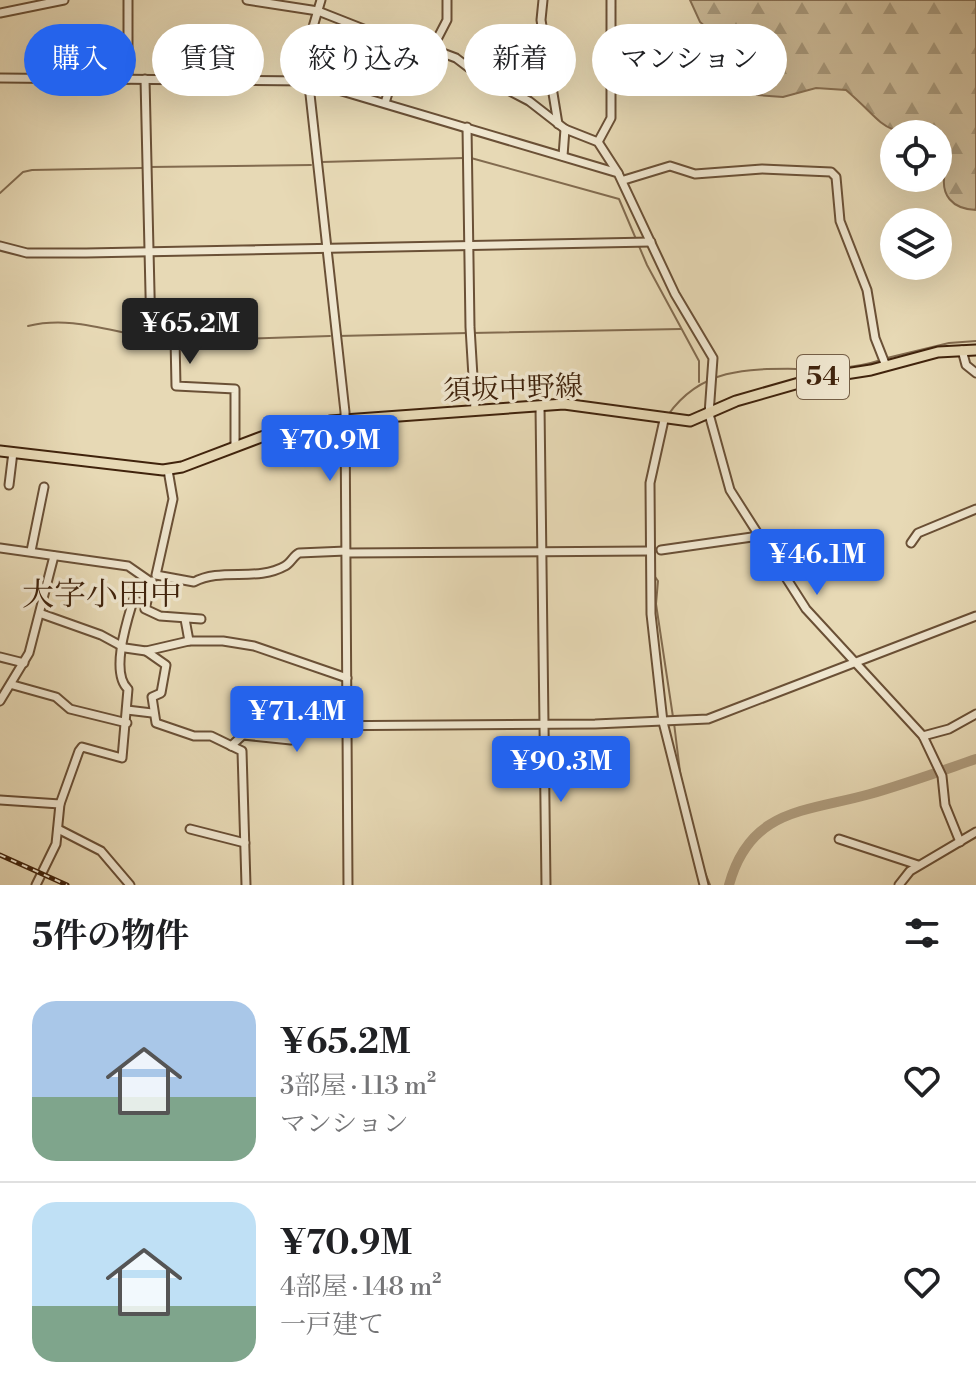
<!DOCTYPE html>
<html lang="ja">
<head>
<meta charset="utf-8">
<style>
	:root { --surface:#fff; --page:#f2f2f2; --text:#202124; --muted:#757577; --line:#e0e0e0; --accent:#2563eb }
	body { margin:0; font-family:"Libre Bodoni","Noto Serif JP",serif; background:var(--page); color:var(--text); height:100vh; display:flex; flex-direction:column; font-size:30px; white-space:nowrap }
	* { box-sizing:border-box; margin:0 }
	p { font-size:26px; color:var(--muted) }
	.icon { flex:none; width:44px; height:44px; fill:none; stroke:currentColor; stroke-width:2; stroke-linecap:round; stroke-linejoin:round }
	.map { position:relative; height:885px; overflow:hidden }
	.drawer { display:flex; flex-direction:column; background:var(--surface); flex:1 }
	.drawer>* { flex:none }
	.hud { position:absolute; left:24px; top:24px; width:928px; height:72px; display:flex; gap:16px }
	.fabs { position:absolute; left:880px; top:120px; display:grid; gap:16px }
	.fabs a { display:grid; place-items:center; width:72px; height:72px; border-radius:50%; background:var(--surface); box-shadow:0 8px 32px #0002; font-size:40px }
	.price { position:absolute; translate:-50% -68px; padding:0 18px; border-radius:8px; background:var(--accent); color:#fff; font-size:26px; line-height:52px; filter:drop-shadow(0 2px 4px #0008) }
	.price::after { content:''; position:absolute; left:50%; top:48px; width:24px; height:18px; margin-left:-12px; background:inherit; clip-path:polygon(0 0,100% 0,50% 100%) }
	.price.selected { background:#222; color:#fff }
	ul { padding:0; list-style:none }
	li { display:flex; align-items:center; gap:24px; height:200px; padding:0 32px }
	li+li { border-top:2px solid var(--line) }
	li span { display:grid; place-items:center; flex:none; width:224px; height:160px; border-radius:24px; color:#555 }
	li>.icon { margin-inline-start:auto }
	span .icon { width:96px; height:96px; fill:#fffc; stroke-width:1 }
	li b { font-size:34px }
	h2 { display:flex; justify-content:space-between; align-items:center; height:96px; padding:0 32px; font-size:34px }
	.chip { padding:0 28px; border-radius:36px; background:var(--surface); box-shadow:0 8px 32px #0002; font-size:28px; line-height:72px }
	.chip.selected { background:var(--accent); color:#fff }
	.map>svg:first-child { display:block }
	.forest { fill:url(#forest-firs); stroke:#866e52; stroke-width:2 }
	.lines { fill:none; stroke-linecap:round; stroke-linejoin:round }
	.stream { stroke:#826b4f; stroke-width:2 }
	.river { stroke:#ae9b7c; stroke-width:10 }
	.minor-casing { stroke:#6a5036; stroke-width:11 }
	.major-casing { stroke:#40230c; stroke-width:13 }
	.minor { stroke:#efe6cf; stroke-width:7 }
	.major { stroke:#e7d9b5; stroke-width:9 }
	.rail-casing { stroke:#40230c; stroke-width:5 }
	.rail { stroke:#efe6cf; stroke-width:2; stroke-dasharray:6; stroke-linecap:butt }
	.labels { text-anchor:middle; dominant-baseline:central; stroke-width:7; stroke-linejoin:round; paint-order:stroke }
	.shield { fill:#efe6cf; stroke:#745e46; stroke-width:2 }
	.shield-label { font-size:26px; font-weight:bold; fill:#40230c }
	.street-label { font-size:28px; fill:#40230c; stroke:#efe6cf }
	.quarter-label { font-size:32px; fill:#40230c; stroke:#efe6cf }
</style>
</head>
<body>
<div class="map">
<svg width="976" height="885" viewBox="0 0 976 885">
	<defs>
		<pattern id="forest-firs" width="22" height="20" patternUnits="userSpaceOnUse" patternTransform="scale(2)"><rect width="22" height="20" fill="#cbba98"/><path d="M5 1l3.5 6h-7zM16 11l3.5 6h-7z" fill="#a6977a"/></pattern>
	</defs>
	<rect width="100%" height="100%" fill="#e7d9b5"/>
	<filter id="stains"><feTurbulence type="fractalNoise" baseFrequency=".0025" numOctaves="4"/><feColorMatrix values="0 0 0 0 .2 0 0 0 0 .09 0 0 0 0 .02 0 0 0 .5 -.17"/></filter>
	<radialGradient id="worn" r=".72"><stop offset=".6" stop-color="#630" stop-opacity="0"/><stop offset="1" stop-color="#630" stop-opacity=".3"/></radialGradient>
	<!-- forest -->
	<path class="forest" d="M690,0H976V210C952,209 940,195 945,172L938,160V134C878,134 888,126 846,90L816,88L783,97L757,95L742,82L727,45L700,22Z"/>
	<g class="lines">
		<!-- stream -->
		<g class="stream">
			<polyline points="471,158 619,199 647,265 699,361 699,382"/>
			<polyline points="322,162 464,158"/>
			<polyline points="149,167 311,165"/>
			<polyline points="0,193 23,172 32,170 142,168"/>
			<path d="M28,326C69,316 105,330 146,337"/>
			<polyline points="472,333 681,329"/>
			<polyline points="338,336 468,333"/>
			<polyline points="176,341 330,336"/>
			<polyline points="887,358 949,343 976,341"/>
			<path d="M668,415C720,341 807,385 881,360"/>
			<polyline points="654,483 654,540"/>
			<polyline points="653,574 658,581 656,604 673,717"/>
			<polyline points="674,723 681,780"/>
			<polyline points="703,868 710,885"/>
		</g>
		<!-- river -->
		<path class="river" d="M729,885C750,808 806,812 870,794C905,784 941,771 976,759"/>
		<defs>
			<g id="minor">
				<polyline points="128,0 128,79"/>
				<polyline points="247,0 318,11 417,50 432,49 456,58 477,74 529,101 565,129 598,142 618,173"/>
				<polyline points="321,0 307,47 307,67 345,412 348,885"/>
				<polyline points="543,0 541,20 558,124"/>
				<polyline points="0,13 64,0"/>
				<polyline points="432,49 447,20 447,0"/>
				<polyline points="0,78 308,81 618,173 675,294 713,358 709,414 730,490 806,609 923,736 942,776 945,805 960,842"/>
				<polyline points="145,79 151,335 175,338 176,386 235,389 235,446"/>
				<polyline points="385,103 403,44"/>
				<polyline points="467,127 470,327 475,410"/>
				<polyline points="598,142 611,118 611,0"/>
				<polyline points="563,156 565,129"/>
				<polyline points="624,180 670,166 695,174 762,169 831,172 836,177 840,221 867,290 875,338 886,366"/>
				<polyline points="0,246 27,253 86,253 651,242"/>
				<polyline points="962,350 966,365 976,373"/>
				<polyline points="540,406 546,885"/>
				<polyline points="664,420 650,483 651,614 663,722 704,885"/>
				<path d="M168,470L173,499L156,575L194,582C221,567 257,582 285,566C291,563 293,556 299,553L346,551"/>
				<polyline points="9,485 13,452"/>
				<polyline points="911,543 918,533 976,509"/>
				<polyline points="0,548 128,566 151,582"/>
				<polyline points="661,550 759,536"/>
				<polyline points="31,551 44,487"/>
				<polyline points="346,553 649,551"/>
				<polyline points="152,581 145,609 160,616 201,619"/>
				<polyline points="42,614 101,635 125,648 146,651 189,641 223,641 254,646 347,678"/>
				<polyline points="185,619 189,641"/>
				<polyline points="146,651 166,665 161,693 152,697 156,723 194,736 211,736 242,751 246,885"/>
				<polyline points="0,657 24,663"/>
				<polyline points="13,685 56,697 70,709 127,723"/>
				<polyline points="0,701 29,653 54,556"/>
				<polyline points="127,710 152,713"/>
				<polyline points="923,736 949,729 976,714"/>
				<polyline points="231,746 243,735 291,740 299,726 595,724 708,719 976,616"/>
				<polyline points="0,800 60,804"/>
				<polyline points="58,829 101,851 130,885"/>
				<polyline points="190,829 245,843"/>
				<polyline points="839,839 918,865"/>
				<path d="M36,885L56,844L60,804L79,751L82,747L122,758L128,689C110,673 127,621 133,601L146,603"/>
				<polyline points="899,885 910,871 976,832"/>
			</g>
			<polyline id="major" points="0,451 163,470 182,467 264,436 330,421 564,404 690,421 736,401 813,379 871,370 938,352 976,350"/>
		</defs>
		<!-- minor casing -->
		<use href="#minor" class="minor-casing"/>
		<!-- major casing -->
		<use href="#major" class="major-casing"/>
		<!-- minor -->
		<use href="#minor" class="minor"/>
		<!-- major -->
		<use href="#major" class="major"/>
		<defs>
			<polyline id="rail" points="0,855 67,885"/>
		</defs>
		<!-- rail casing -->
		<use href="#rail" class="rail-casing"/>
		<!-- rail -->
		<use href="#rail" class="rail"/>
	</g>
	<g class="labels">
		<!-- shield labels -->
		<rect class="shield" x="797" y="355" width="52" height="44" rx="6"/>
		<g class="shield-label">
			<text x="823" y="377">54</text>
		</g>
		<!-- street labels -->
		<g class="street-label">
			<text transform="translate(513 389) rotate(-2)">須坂中野線</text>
		</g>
		<!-- quarter labels -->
		<g class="quarter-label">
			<text x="102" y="595">大字小田中</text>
		</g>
	</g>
	<rect width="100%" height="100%" filter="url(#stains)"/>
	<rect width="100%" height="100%" fill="url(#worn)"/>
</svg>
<div class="fabs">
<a><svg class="icon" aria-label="locate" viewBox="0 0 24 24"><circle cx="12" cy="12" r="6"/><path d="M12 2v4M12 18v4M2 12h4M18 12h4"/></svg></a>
<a><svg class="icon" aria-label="layers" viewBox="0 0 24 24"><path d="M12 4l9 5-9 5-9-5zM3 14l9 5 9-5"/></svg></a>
</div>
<b class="price selected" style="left:190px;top:366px">¥65.2M</b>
<b class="price" style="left:330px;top:483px">¥70.9M</b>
<b class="price" style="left:817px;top:597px">¥46.1M</b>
<b class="price" style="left:297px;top:754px">¥71.4M</b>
<b class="price" style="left:561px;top:804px">¥90.3M</b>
<div class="hud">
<a class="chip selected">購入</a>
<a class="chip">賃貸</a>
<a class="chip">絞り込み</a>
<a class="chip">新着</a>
<a class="chip">マンション</a>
</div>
</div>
<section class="drawer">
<h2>5件の物件<svg class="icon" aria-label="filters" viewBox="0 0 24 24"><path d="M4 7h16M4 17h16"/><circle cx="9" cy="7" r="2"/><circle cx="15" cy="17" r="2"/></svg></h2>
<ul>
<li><span style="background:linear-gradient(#a9c7e8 60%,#7fa58c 0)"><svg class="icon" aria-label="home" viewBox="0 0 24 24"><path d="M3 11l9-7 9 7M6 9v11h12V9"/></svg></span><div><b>¥65.2M</b><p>3部屋 · 113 m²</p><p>マンション</p></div><svg class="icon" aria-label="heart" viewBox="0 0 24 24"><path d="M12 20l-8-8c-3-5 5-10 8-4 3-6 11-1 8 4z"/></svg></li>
<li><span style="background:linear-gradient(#bfe0f5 65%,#7fa58c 0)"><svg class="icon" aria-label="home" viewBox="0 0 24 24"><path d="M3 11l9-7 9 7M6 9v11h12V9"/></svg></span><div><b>¥70.9M</b><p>4部屋 · 148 m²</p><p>一戸建て</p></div><svg class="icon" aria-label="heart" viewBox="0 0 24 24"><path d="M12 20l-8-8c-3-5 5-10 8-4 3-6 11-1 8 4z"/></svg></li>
</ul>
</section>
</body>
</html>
